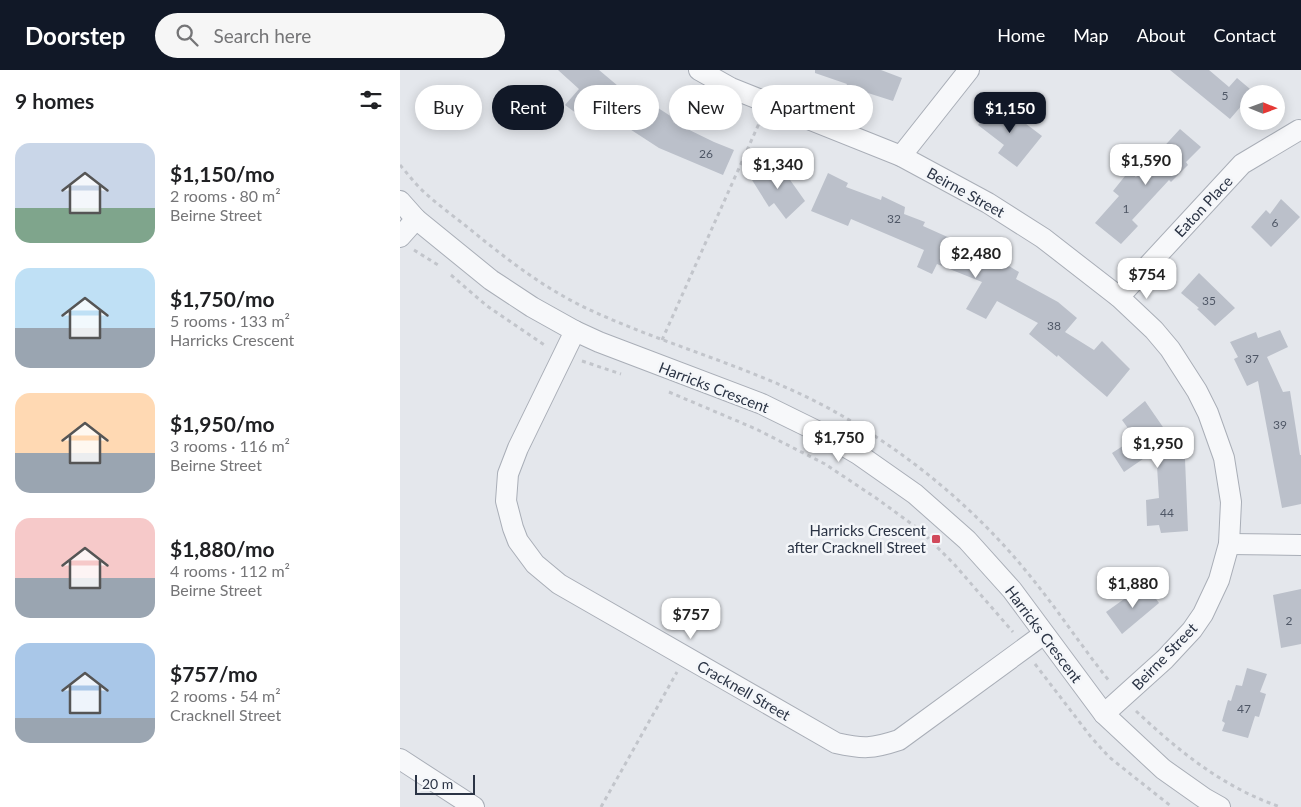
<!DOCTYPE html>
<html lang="en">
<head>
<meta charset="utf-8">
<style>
	:root { --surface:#fff; --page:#f6f6f6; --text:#202124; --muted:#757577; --accent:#111827 }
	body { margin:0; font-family:Lato,sans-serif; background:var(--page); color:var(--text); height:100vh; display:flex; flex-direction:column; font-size:19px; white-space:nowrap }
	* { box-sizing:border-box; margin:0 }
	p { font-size:16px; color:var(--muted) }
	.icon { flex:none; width:28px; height:28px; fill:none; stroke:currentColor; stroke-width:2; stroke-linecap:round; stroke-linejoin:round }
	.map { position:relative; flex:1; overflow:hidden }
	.drawer { display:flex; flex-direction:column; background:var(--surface); width:400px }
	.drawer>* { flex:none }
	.guide { position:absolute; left:15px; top:15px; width:475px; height:45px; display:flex; gap:10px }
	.needle { width:32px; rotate:91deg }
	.fabs { position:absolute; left:840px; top:15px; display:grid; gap:10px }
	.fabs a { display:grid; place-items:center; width:45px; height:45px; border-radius:50%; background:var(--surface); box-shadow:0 2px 12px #0003; font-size:25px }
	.scale { position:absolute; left:15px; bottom:12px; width:60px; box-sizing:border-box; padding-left:5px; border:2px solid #2b3445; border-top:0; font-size:14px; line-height:18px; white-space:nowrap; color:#2b3445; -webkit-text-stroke:4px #f4f6f9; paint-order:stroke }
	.price { position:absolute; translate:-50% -42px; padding:0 11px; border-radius:10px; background:#fff; color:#222; font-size:16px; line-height:32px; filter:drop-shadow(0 1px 2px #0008) }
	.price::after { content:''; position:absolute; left:50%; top:30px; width:15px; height:11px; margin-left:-8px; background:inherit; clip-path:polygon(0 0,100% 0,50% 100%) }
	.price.on { background:var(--accent); color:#fff }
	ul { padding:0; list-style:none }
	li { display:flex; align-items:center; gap:15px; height:125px; padding:0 15px }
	li span { display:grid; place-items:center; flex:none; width:140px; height:100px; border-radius:15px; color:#555 }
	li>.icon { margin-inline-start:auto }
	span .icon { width:60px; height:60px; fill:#fffc; stroke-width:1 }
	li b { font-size:21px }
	h2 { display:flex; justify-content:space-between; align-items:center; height:60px; padding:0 15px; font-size:21px }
	.tag { padding:0 18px; border-radius:22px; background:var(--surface); box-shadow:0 2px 12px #0003; font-size:18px; line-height:45px }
	.tag.on { background:var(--accent); color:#fff }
	header { display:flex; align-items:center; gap:30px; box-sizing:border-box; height:70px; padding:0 25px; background:var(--accent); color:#fff }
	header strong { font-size:24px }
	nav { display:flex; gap:28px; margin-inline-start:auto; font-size:18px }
	.search { width:350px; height:45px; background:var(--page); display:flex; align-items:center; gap:12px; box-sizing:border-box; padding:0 18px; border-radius:28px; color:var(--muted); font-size:19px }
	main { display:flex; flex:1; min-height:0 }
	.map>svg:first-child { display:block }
	.building { fill:#bbc0ca }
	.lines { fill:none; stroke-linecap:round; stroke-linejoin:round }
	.minor-casing { stroke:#a9aeb7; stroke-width:22 }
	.path { stroke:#c2c5cb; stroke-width:3; stroke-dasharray:4 4; stroke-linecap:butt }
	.minor { stroke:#f7f8fa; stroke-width:20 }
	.poi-dot { fill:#d1495b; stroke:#f4f6f9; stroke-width:2 }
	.labels { text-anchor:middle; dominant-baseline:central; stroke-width:5; stroke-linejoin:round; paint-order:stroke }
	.number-label { font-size:12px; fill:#4f5766 }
	.street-label { font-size:15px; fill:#2b3445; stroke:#f4f6f9 }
	.poi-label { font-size:15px; fill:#2b3445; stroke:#f4f6f9; text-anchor:end }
</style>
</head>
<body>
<header>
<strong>Doorstep</strong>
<div class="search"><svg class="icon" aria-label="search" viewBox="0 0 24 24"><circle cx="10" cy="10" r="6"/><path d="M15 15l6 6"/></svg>Search here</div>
<nav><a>Home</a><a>Map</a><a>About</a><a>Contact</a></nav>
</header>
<main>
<section class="drawer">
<h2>9 homes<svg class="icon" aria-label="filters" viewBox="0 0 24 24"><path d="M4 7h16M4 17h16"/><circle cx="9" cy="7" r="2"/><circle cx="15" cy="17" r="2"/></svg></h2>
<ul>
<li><span style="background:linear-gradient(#c9d6e8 65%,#7fa58c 0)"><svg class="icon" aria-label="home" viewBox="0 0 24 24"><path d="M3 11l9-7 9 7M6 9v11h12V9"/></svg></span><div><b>$1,150/mo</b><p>2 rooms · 80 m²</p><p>Beirne Street</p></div></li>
<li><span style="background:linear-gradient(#bfe0f5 60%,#9aa5b1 0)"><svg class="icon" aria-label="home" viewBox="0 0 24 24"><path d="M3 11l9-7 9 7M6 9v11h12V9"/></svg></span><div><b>$1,750/mo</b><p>5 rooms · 133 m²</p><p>Harricks Crescent</p></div></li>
<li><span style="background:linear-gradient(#ffd9b3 60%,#9aa5b1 0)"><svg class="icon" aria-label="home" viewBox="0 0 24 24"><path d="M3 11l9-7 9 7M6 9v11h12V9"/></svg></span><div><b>$1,950/mo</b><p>3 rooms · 116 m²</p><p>Beirne Street</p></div></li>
<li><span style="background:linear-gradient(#f6c9c9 60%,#9aa5b1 0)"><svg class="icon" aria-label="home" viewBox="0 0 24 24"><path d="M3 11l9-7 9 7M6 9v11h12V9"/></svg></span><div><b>$1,880/mo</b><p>4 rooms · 112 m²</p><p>Beirne Street</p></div></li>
<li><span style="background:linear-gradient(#a9c7e8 75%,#9aa5b1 0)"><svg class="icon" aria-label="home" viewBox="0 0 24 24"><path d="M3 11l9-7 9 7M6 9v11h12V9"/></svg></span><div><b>$757/mo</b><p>2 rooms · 54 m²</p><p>Cracknell Street</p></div></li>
</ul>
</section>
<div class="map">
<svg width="901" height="737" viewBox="0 0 901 737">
	<rect width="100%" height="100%" fill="#e4e7ec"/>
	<!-- building -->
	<g class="building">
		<polygon points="158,0 199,0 218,16 217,18 249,42 252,34 275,49 273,52 314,72 334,80 323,105 259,78 199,39 192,48 183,42 180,46 165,35 179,19"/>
		<polygon points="415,0 481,0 502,8 493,31 446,16 447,14 415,3"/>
		<polygon points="770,0 809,0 829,17 837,8 850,19 850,24 849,24 849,27 830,49"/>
		<polygon points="597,32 642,66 617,97 598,83 604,75 578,55"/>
		<polygon points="780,59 801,77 786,92 788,95 771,112 769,110 732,150 738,156 721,174 695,153 719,126 713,121 729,101 736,107"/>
		<polygon points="376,90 405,131 386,149 374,133 369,137 352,110"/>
		<polygon points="428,103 448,113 446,117 481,130 482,126 505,137 504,144 525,152 523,156 599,190 619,202 616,209 658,232 677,248 665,262 694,280 702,271 730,299 707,327 658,285 657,287 629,264 638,253 597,231 586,249 566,239 582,212 537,194 532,204 517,197 524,180 451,149 448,156 411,141"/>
		<polygon points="881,129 900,147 871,177 851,157 866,140 870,144"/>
		<polygon points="799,203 835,238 815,256 797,239 799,238 781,223"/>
		<polygon points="880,260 888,277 867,287 883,322 890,321 900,385 901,385 901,434 882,438 858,311 847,316 834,289 838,287 830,272 856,262 858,268"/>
		<polygon points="745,331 785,389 788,461 761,463 759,455 747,456 746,430 759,428 756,380 724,402 712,383 735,368 722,350"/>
		<polygon points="745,514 759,533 722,564 706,542"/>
		<polygon points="901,519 901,574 881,578 873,525"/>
		<polygon points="847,598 867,604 860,622 866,624 859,647 855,646 848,668 822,661 825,653 822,651 828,630 831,631 836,615 842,616"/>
	</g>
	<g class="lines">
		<defs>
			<g id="minor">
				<polyline points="299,0 331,18 501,86 588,133 643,168 719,227 754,260 770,279 797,321 808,343 824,388 831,432 829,474 819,510 803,544 792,560 765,589 704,644"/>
				<polyline points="501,86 569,0"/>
				<polyline points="0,131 16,149 91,210 132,237 175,261 199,272 362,334 427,366 458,384 515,424 567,470 612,520 704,644 763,699 804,728 820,737"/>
				<polyline points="0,167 16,149"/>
				<polyline points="719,227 842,94 899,60"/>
				<path d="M175,261L118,378L108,404L106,431L113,458L118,471L135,494L159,514L436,673C463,679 472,679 499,670L644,564"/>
				<polyline points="829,474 901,475"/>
				<polyline points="0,689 74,737"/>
			</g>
		</defs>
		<!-- minor casing -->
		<use href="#minor" class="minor-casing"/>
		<!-- path -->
		<g class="path">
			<path d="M0,95C8,104 15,114 24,122C37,134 52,145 66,156C104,187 143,218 188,239C267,276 353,297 430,339C504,380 572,435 626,501C656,537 681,576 710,612"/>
			<polyline points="14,180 38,195"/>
			<polyline points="51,205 87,236 146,276"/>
			<polyline points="262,270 361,49"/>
			<polyline points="182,291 221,304"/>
			<polyline points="269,322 356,359 425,394 476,428 520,460 554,494 613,562"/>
			<polyline points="635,594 691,667 709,687 772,737"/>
			<path d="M736,641C768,671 802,700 841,720C854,727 867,732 880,737"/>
			<polyline points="201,737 277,602"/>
		</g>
		<!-- minor -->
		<use href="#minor" class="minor"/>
	</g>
	<!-- markers -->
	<rect class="poi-dot" x="531" y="464" width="10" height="10" rx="2.5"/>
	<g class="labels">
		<!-- number labels -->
		<g class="number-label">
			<text x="825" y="25">5</text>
			<text x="306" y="83">26</text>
			<text x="726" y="138">1</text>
			<text x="494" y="148">32</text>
			<text x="875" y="152">6</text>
			<text x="809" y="230">35</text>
			<text x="654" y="255">38</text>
			<text x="852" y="288">37</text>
			<text x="880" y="354">39</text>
			<text x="767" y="442">44</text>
			<text x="889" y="550">2</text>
			<text x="844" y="638">47</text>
		</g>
		<!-- street labels -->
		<g class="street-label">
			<text transform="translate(566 122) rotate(29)">Beirne Street</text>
			<text transform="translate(803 136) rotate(-47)">Eaton Place</text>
			<text transform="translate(314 317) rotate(21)">Harricks Crescent</text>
			<text transform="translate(644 564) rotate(53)">Harricks Crescent</text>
			<text transform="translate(764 586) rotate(-46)">Beirne Street</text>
			<text transform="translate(344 620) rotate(30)">Cracknell Street</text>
		</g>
		<!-- poi labels -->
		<g class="poi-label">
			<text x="526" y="460">Harricks Crescent<tspan x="526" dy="17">after Cracknell Street</tspan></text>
		</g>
	</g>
</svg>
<div class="fabs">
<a><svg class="needle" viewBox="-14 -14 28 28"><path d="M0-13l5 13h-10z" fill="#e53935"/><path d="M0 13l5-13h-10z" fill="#757577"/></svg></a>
</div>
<div class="scale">20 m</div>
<b class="price on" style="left:610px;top:64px">$1,150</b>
<b class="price" style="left:746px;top:116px">$1,590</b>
<b class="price" style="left:378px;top:120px">$1,340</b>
<b class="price" style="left:576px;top:209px">$2,480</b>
<b class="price" style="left:747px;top:230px">$754</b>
<b class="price" style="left:439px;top:393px">$1,750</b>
<b class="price" style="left:758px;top:399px">$1,950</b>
<b class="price" style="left:733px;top:539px">$1,880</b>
<b class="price" style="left:291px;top:570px">$757</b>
<div class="guide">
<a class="tag">Buy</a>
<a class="tag on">Rent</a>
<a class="tag">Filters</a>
<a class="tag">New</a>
<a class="tag">Apartment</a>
</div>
</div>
</main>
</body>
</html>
